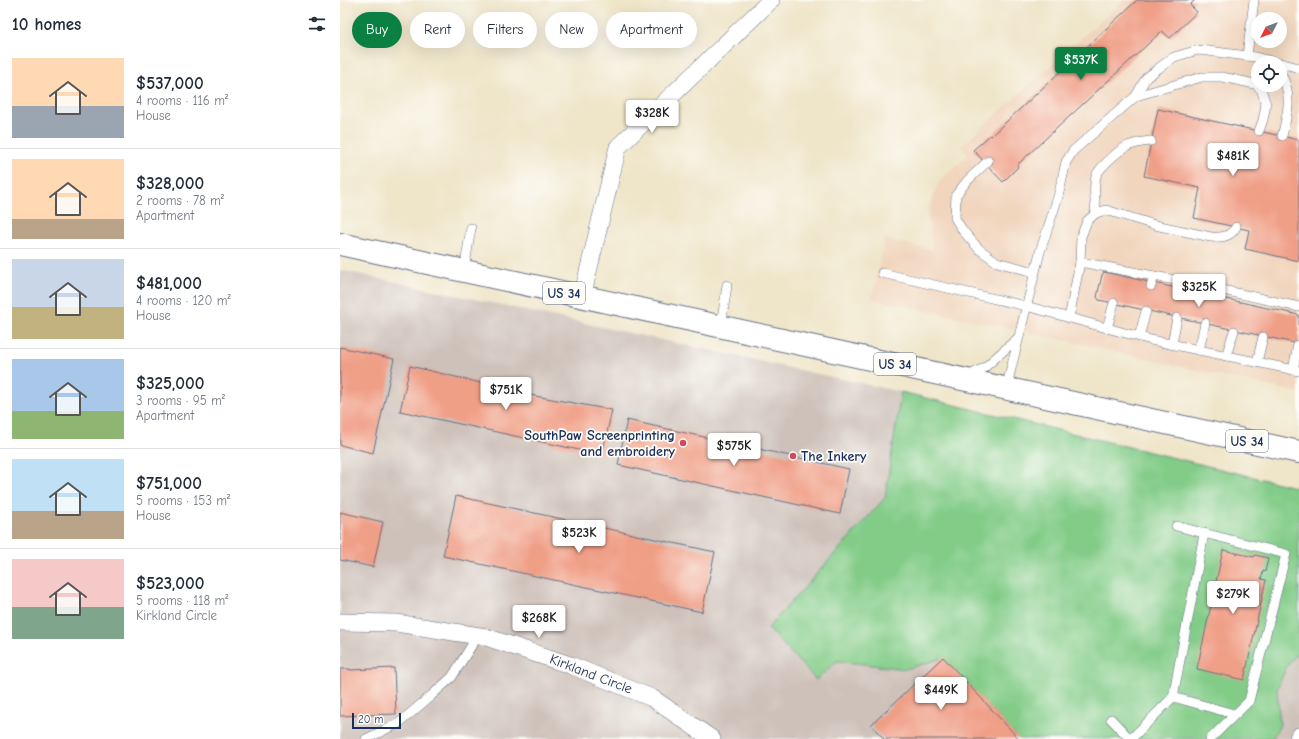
<!DOCTYPE html>
<html lang="en">
<head>
<meta charset="utf-8">
<style>
	:root { --surface:#fff; --page:#f6f6f7; --text:#1f2937; --muted:#747a83; --line:#e0e1e3; --accent:#0b8043 }
	body { margin:0; font-family:"Comic Neue",sans-serif; background:var(--page); color:var(--text); height:100vh; display:flex; flex-direction:column; font-size:15px; white-space:nowrap }
	* { box-sizing:border-box; margin:0 }
	p { font-size:13px; color:var(--muted) }
	.icon { flex:none; width:22px; height:22px; fill:none; stroke:currentColor; stroke-width:2; stroke-linecap:round; stroke-linejoin:round }
	.map { position:relative; flex:1; overflow:hidden }
	.side { display:flex; flex-direction:column; background:var(--surface); width:340px }
	.side>* { flex:none }
	.guide { position:absolute; left:12px; top:12px; width:380px; height:36px; display:flex; gap:8px }
	.needle { width:26px; rotate:228deg }
	.fabs { position:absolute; left:911px; top:12px; display:grid; gap:8px }
	.fabs a { display:grid; place-items:center; width:36px; height:36px; border-radius:50%; background:var(--surface); box-shadow:0 4px 16px #0002; font-size:20px }
	.scale { position:absolute; left:12px; bottom:10px; width:49px; box-sizing:border-box; padding-left:4px; border:2px solid #1b2f5e; border-top:0; font-size:11px; line-height:14px; white-space:nowrap; color:#1b2f5e; -webkit-text-stroke:3px #fdfcf7; paint-order:stroke }
	.price { position:absolute; translate:-50% -34px; padding:0 9px; border-radius:4px; background:#fff; color:#222; font-size:13px; line-height:26px; filter:drop-shadow(0 1px 2px #0008) }
	.price::after { content:''; position:absolute; left:50%; top:24px; width:12px; height:9px; margin-left:-6px; background:inherit; clip-path:polygon(0 0,100% 0,50% 100%) }
	.price.current { background:var(--accent); color:#fff }
	ul { padding:0; list-style:none }
	li { display:flex; align-items:center; gap:12px; height:100px; padding:0 12px }
	li+li { border-top:1px solid var(--line) }
	li span { display:grid; place-items:center; flex:none; width:112px; height:80px; border-radius:0px; color:#555 }
	li>.icon { margin-inline-start:auto }
	span .icon { width:48px; height:48px; fill:#fffc; stroke-width:1 }
	li b { font-size:17px }
	h2 { display:flex; justify-content:space-between; align-items:center; height:48px; padding:0 12px; font-size:17px }
	.tag { padding:0 14px; border-radius:18px; background:var(--surface); box-shadow:0 4px 16px #0002; font-size:14px; line-height:36px }
	.tag.current { background:var(--accent); color:#fff }
	main { display:flex; flex:1; min-height:0 }
	.map>svg:first-child { display:block }
	.built { fill:#f1d5bd; fill-rule:evenodd }
	.industrial { fill:#cec1ba }
	.green { fill:#82cc88; stroke:#4e7e73 }
	.building { fill:#f09f87 }
	.lines { fill:none; stroke-linecap:round; stroke-linejoin:round }
	.lane-casing { stroke:#656f83; stroke-width:10 }
	.street-casing { stroke:#656f83; stroke-width:18 }
	.primary-casing { stroke:#656f83; stroke-width:24 }
	.lane { stroke:#fff; stroke-width:9 }
	.street { stroke:#fff; stroke-width:17 }
	.primary { stroke:#fff; stroke-width:22 }
	.poi-dot { fill:#d1495b; stroke:#fdfcf7; stroke-width:1.5 }
	.labels { text-anchor:middle; dominant-baseline:central; stroke-width:3.5; stroke-linejoin:round; paint-order:stroke }
	.shield { fill:#fdfcf7; stroke:#5f6c8c; stroke-width:1 }
	.shield-label { font-size:13px; font-weight:bold; fill:#1b2f5e }
	.poi-label { font-size:14px; font-weight:bold; fill:#1b2f5e; stroke:#fdfcf7; text-anchor:end }
	.street-label { font-size:14px; fill:#1b2f5e; stroke:#fdfcf7 }
</style>
</head>
<body>
<main>
<section class="side">
<h2>10 homes<svg class="icon" aria-label="filters" viewBox="0 0 24 24"><path d="M4 7h16M4 17h16"/><circle cx="9" cy="7" r="2"/><circle cx="15" cy="17" r="2"/></svg></h2>
<ul>
<li><span style="background:linear-gradient(#ffd9b3 60%,#9aa5b1 0)"><svg class="icon" aria-label="home" viewBox="0 0 24 24"><path d="M3 11l9-7 9 7M6 9v11h12V9"/></svg></span><div><b>$537,000</b><p>4 rooms · 116 m²</p><p>House</p></div></li>
<li><span style="background:linear-gradient(#ffd9b3 75%,#b9a48a 0)"><svg class="icon" aria-label="home" viewBox="0 0 24 24"><path d="M3 11l9-7 9 7M6 9v11h12V9"/></svg></span><div><b>$328,000</b><p>2 rooms · 78 m²</p><p>Apartment</p></div></li>
<li><span style="background:linear-gradient(#c9d6e8 60%,#c2b280 0)"><svg class="icon" aria-label="home" viewBox="0 0 24 24"><path d="M3 11l9-7 9 7M6 9v11h12V9"/></svg></span><div><b>$481,000</b><p>4 rooms · 120 m²</p><p>House</p></div></li>
<li><span style="background:linear-gradient(#a9c7e8 65%,#8fb573 0)"><svg class="icon" aria-label="home" viewBox="0 0 24 24"><path d="M3 11l9-7 9 7M6 9v11h12V9"/></svg></span><div><b>$325,000</b><p>3 rooms · 95 m²</p><p>Apartment</p></div></li>
<li><span style="background:linear-gradient(#bfe0f5 65%,#b9a48a 0)"><svg class="icon" aria-label="home" viewBox="0 0 24 24"><path d="M3 11l9-7 9 7M6 9v11h12V9"/></svg></span><div><b>$751,000</b><p>5 rooms · 153 m²</p><p>House</p></div></li>
<li><span style="background:linear-gradient(#f6c9c9 60%,#7fa58c 0)"><svg class="icon" aria-label="home" viewBox="0 0 24 24"><path d="M3 11l9-7 9 7M6 9v11h12V9"/></svg></span><div><b>$523,000</b><p>5 rooms · 118 m²</p><p>Kirkland Circle</p></div></li>
</ul>
</section>
<div class="map">
<svg width="959" height="739" viewBox="0 0 959 739">
	<rect width="100%" height="100%" fill="#fdfcf7"/>
	<filter id="ink" filterUnits="userSpaceOnUse"><feTurbulence type="fractalNoise" baseFrequency=".025" numOctaves="2"/><feDisplacementMap in="SourceGraphic" scale="8" xChannelSelector="R" yChannelSelector="G"/><feConvolveMatrix kernelMatrix="1 2 1 2 8 2 1 2 1" color-interpolation-filters="sRGB"/></filter>
	<filter id="wash" filterUnits="userSpaceOnUse"><feTurbulence type="fractalNoise" baseFrequency=".012" numOctaves="4" result="noise"/><feDisplacementMap in="SourceGraphic" scale="16" xChannelSelector="R" yChannelSelector="G"/><feGaussianBlur stdDeviation="0.9" result="paint"/><feColorMatrix in="noise" values="0 0 0 0 0 0 0 0 0 0 0 0 0 0 0 0 0 1.4 0 .05"/><feComposite in="paint" operator="in"/></filter>
	<g filter="url(#wash)">
		<rect width="100%" height="100%" fill="#efe5c9"/>
		<!-- built -->
		<path class="built" d="M784,0H959V393L665,327L532,299L545,239L593,250L588,217L592,197L600,181L628,155L621,146ZM918,19H940V41H918ZM918,63H940V85H918Z"/>
		<!-- industrial -->
		<polygon class="industrial" points="0,270 561,392 959,488 959,739 0,739"/>
		<!-- green -->
		<polygon class="green" points="561,392 959,488 959,651 948,664 937,689 940,725 932,739 679,739 603,658 566,669 497,661 476,680 428,628 545,498"/>
		<g id="blocks">
			<!-- building -->
			<g class="building">
				<polygon points="797,0 855,0 850,5 857,12 830,38 822,31 677,165 678,167 663,182 633,150 650,135 651,136"/>
				<polygon points="818,109 959,140 959,261 905,249 909,230 854,218 860,188 804,176"/>
				<polygon points="764,272 959,315 959,344 759,300 757,297 762,275"/>
				<polygon points="0,347 54,359 33,453 0,445"/>
				<polygon points="70,366 195,396 272,410 262,455 60,411"/>
				<polygon points="287,420 509,469 500,514 278,465"/>
				<polygon points="116,496 375,552 362,612 103,556"/>
				<polygon points="0,512 43,522 33,567 0,560"/>
				<polygon points="883,550 914,557 915,555 928,558 925,572 923,571 921,579 926,580 904,680 857,669"/>
				<polygon points="603,657 679,739 544,739 531,725"/>
				<polygon points="54,668 56,714 0,716 0,669 10,669 10,670"/>
			</g>
		</g>
	</g>
	<g filter="url(#ink)">
		<use href="#blocks" fill-opacity="0" stroke="#656f83" stroke-width="1"/>
		<g class="lines">
			<defs>
				<g id="lane">
					<polyline points="907,56 914,0"/>
					<polyline points="940,63 959,68"/>
					<path d="M940,72C953,94 948,113 942,136"/>
					<polyline points="796,96 862,77 882,77 915,84 921,89 926,104 923,120 919,131"/>
					<polyline points="648,161 627,181 616,195 615,218 623,231 639,249 657,262 694,272"/>
					<path d="M756,213C755,201 753,188 756,176C758,169 777,152 784,148C792,143 802,142 811,141"/>
					<path d="M740,262L741,237L747,221L756,213L766,210L815,225L871,237C881,238 891,237 896,227"/>
					<polyline points="124,271 131,228"/>
					<polyline points="542,273 686,306 811,340 959,371"/>
					<polyline points="811,286 814,276"/>
					<polyline points="729,318 740,262 856,284 959,307"/>
					<polyline points="381,327 387,285"/>
					<polyline points="767,328 774,303"/>
					<polyline points="799,337 806,311"/>
					<polyline points="832,344 837,318"/>
					<polyline points="859,350 865,323"/>
					<polyline points="886,356 894,331"/>
					<polyline points="917,362 923,337"/>
					<polyline points="953,370 958,345"/>
					<polyline points="628,376 644,368 679,337"/>
					<polyline points="666,389 700,252 718,197 726,162 733,151 796,96 806,78 819,68 834,57 858,50 868,51 915,57 939,63"/>
					<polyline points="836,526 946,554 909,701 870,739"/>
					<polyline points="833,697 894,714"/>
					<polyline points="771,719 790,739"/>
					<polyline points="26,739 59,723 92,695 112,677 138,635"/>
					<polyline points="791,739 833,697 864,534"/>
				</g>
				<g id="street">
					<polyline points="242,297 278,147 431,0"/>
					<polyline points="0,622 56,623 146,637 230,665 312,698 372,739"/>
					<polyline points="958,739 959,736"/>
				</g>
				<polyline id="primary" points="0,244 959,452"/>
			</defs>
			<!-- lane casing -->
			<use href="#lane" class="lane-casing"/>
			<!-- street casing -->
			<use href="#street" class="street-casing"/>
			<!-- primary casing -->
			<use href="#primary" class="primary-casing"/>
			<!-- lane -->
			<use href="#lane" class="lane"/>
			<!-- street -->
			<use href="#street" class="street"/>
			<!-- primary -->
			<use href="#primary" class="primary"/>
		</g>
	</g>
	<!-- markers -->
	<g class="poi-dot">
		<circle cx="343" cy="443" r="4"/>
		<circle cx="453" cy="456" r="4"/>
	</g>
	<g class="labels">
		<!-- shield labels -->
		<g class="shield">
			<rect x="203" y="282" width="42" height="22" rx="3"/>
			<rect x="534" y="353" width="42" height="22" rx="3"/>
			<rect x="886" y="430" width="42" height="22" rx="3"/>
		</g>
		<g class="shield-label">
			<text x="224" y="293">US 34</text>
			<text x="555" y="364">US 34</text>
			<text x="907" y="441">US 34</text>
		</g>
		<!-- poi labels -->
		<g class="poi-label">
			<text x="335" y="435">SouthPaw Screenprinting<tspan x="335" dy="16">and embroidery</tspan></text>
			<text x="461" y="456" text-anchor="start">The Inkery</text>
		</g>
		<!-- street labels -->
		<g class="street-label">
			<text transform="translate(251 674) rotate(21)">Kirkland Circle</text>
		</g>
	</g>
</svg>
<div class="fabs">
<a><svg class="needle" viewBox="-14 -14 28 28"><path d="M0-13l5 13h-10z" fill="#e53935"/><path d="M0 13l5-13h-10z" fill="#747a83"/></svg></a>
<a><svg class="icon" aria-label="locate" viewBox="0 0 24 24"><circle cx="12" cy="12" r="6"/><path d="M12 2v4M12 18v4M2 12h4M18 12h4"/></svg></a>
</div>
<div class="scale">20 m</div>
<b class="price current" style="left:741px;top:81px">$537K</b>
<b class="price" style="left:312px;top:134px">$328K</b>
<b class="price" style="left:893px;top:177px">$481K</b>
<b class="price" style="left:859px;top:308px">$325K</b>
<b class="price" style="left:166px;top:411px">$751K</b>
<b class="price" style="left:394px;top:467px">$575K</b>
<b class="price" style="left:239px;top:554px">$523K</b>
<b class="price" style="left:893px;top:615px">$279K</b>
<b class="price" style="left:199px;top:639px">$268K</b>
<b class="price" style="left:601px;top:711px">$449K</b>
<div class="guide">
<a class="tag current">Buy</a>
<a class="tag">Rent</a>
<a class="tag">Filters</a>
<a class="tag">New</a>
<a class="tag">Apartment</a>
</div>
</div>
</main>
</body>
</html>
